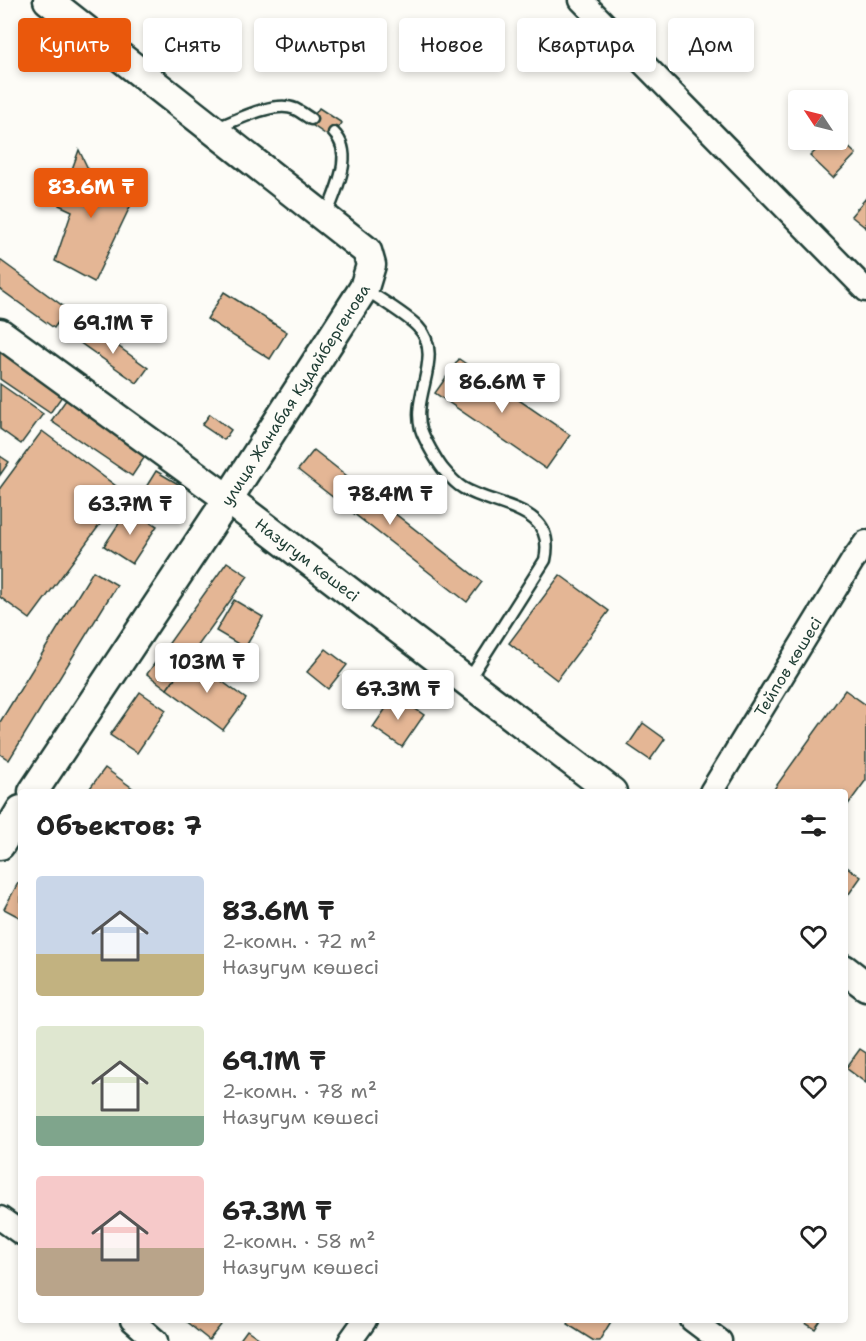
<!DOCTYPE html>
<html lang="ru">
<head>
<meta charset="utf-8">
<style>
	:root { --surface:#fff; --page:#f2f2f2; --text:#222; --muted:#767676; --accent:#ea580c }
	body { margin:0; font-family:"Shantell Sans",sans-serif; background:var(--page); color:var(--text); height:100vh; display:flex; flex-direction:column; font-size:22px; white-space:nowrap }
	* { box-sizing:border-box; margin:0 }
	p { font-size:20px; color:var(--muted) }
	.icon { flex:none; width:33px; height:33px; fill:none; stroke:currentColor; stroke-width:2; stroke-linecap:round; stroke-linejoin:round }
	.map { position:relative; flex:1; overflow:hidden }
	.drawer { position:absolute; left:18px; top:789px; width:830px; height:534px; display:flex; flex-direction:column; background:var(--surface); border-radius:6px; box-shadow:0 3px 9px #0003 }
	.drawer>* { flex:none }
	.guide { position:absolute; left:18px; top:18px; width:831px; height:54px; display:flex; gap:12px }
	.needle { width:39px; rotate:305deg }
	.tools { position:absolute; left:788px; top:90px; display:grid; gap:12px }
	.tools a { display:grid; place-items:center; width:60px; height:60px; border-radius:6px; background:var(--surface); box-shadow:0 3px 9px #0003; font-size:30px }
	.price { position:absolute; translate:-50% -51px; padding:0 14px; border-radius:6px; background:#fff; color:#222; font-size:20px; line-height:39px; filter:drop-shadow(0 2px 3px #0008) }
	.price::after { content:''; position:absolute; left:50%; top:36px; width:18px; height:14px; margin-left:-9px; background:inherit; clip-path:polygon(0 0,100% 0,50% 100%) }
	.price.active { background:var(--accent); color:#fff }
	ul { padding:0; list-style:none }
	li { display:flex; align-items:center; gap:18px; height:150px; padding:0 18px }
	li span { display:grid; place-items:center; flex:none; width:168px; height:120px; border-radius:6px; color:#555 }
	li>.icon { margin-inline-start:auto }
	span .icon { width:72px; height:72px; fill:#fffc; stroke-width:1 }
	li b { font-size:26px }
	h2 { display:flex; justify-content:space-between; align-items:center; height:72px; padding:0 18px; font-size:26px }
	.chip { padding:0 21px; border-radius:6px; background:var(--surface); box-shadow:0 3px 9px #0003; font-size:21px; line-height:54px }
	.chip.active { background:var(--accent); color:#fff }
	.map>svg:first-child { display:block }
	.building { fill:#e4b695; stroke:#1f3d34; stroke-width:1.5 }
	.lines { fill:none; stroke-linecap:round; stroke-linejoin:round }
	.service-casing { stroke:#1f3d34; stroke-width:15 }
	.minor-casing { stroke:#1f3d34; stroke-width:27 }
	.tertiary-casing { stroke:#1f3d34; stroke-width:33 }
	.service { stroke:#fdfcf7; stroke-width:10 }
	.minor { stroke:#fdfcf7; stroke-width:22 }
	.tertiary { stroke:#fdfcf7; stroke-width:28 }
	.labels { text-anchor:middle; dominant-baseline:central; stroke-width:4.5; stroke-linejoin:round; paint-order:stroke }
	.street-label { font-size:16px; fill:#1f3d34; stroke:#fdfcf7 }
</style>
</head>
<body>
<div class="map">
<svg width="866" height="1341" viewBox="0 0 866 1341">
	<rect width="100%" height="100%" fill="#fdfcf7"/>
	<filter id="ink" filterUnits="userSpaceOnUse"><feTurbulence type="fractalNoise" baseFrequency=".0167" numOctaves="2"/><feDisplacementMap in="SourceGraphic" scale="12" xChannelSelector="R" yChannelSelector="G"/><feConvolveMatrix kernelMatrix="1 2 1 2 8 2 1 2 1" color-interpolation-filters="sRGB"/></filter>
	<g filter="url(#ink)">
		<!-- building -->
		<g class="building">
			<polygon points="319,108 342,123 331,138 309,123"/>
			<polygon points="837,137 856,154 833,178 810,156 827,140 837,140"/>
			<polygon points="79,150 91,175 138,190 94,282 55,261 72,211 59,205"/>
			<polygon points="866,198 866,228 851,216"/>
			<polygon points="0,260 67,309 54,328 0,289"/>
			<polygon points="224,292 287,332 270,359 207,319"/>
			<polygon points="90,326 148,368 137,383 79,342"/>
			<polygon points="0,347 65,392 50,413 0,379"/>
			<polygon points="459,359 570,435 546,469 435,393"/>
			<polygon points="0,384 43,414 21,444 0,429"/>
			<polygon points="68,397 148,452 132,476 51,421"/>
			<polygon points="210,414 231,430 224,440 202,425"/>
			<polygon points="42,431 124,492 30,619 0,597 0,488"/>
			<polygon points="314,450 482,582 467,602 298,470"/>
			<polygon points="0,456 9,462 0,475"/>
			<polygon points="156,471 185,488 167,517 138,500"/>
			<polygon points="129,508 157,526 132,564 104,546"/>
			<polygon points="227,562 248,576 167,689 147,674"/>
			<polygon points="93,571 117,585 9,760 0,754 0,722"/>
			<polygon points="560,575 609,611 557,680 509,643"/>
			<polygon points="234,600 263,617 245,648 216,631"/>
			<polygon points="326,649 347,665 328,689 307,672"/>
			<polygon points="190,658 246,699 223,730 167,689"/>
			<polygon points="845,690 866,705 866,780 844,810 844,792 778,792 774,789"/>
			<polygon points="140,692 166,710 137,753 110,735"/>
			<polygon points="395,695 424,715 402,747 373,727"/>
			<polygon points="643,723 665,739 650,760 628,745"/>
			<polygon points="105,768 138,792 87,792"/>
			<polygon points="844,865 861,877 846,898 844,896"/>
			<polygon points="18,883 21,885 21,918 4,909"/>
			<polygon points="860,1049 866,1053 866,1083 846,1068"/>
			<polygon points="184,1320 225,1320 209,1340"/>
			<polygon points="569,1320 612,1320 599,1341 594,1341 567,1324"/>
			<polygon points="800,1320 821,1320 815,1329"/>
			<polygon points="247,1330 263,1341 239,1341"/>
		</g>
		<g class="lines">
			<defs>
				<g id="service">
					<path d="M214,129C235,121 274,100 295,109C301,112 306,116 311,119"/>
					<path d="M326,217C334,192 356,155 334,133"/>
					<path d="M365,289C379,299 407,315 418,327C445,355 411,396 421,429C424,439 436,460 443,469C448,475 456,484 463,488C497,508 557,506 545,560L468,681"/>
				</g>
				<g id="minor">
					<polyline points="581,0 866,290"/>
					<path id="s1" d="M711,792L853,560L866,542"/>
					<polyline points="0,1218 21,1233"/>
					<polyline points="132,1320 156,1341"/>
					<polyline points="692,1320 720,1341"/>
					<polyline points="350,1341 365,1320"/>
				</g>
				<g id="tertiary">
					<path id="s2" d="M0,333L228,499L612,792"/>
					<path id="s3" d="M33,792L228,499L364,288L371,265L367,251L48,0"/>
					<polyline points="0,845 21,810"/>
					<polyline points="844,969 866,986"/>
				</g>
			</defs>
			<!-- service casing -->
			<use href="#service" class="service-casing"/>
			<!-- minor casing -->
			<use href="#minor" class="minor-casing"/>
			<!-- tertiary casing -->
			<use href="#tertiary" class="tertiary-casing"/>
			<!-- service -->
			<use href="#service" class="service"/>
			<!-- minor -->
			<use href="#minor" class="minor"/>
			<!-- tertiary -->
			<use href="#tertiary" class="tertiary"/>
		</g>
	</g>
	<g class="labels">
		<!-- street labels -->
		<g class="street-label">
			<text stroke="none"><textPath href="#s3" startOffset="476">улица Жанабая Кудайбергенова</textPath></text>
			<text stroke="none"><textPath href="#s2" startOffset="382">Назугум көшесі</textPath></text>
			<text stroke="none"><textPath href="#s1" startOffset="147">Тейпов көшесі</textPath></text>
		</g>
	</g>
</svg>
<div class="tools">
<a><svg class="needle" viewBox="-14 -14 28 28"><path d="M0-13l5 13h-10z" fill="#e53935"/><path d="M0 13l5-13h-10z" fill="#767676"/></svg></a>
</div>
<b class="price active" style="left:91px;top:219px">83.6M ₸</b>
<b class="price" style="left:113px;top:355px">69.1M ₸</b>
<b class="price" style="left:502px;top:414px">86.6M ₸</b>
<b class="price" style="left:390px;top:526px">78.4M ₸</b>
<b class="price" style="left:130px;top:536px">63.7M ₸</b>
<b class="price" style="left:207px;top:694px">103M ₸</b>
<b class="price" style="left:398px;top:721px">67.3M ₸</b>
<div class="guide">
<a class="chip active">Купить</a>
<a class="chip">Снять</a>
<a class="chip">Фильтры</a>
<a class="chip">Новое</a>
<a class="chip">Квартира</a>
<a class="chip">Дом</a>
</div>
<section class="drawer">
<h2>Объектов: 7<svg class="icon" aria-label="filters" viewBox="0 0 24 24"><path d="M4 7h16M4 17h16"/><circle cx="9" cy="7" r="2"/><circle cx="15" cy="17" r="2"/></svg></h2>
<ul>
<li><span style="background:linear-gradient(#c9d6e8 65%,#c2b280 0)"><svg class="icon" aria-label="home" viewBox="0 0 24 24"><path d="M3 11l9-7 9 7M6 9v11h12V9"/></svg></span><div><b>83.6M ₸</b><p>2-комн. · 72 m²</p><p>Назугум көшесі</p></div><svg class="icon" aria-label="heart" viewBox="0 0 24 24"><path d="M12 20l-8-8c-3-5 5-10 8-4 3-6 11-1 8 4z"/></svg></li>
<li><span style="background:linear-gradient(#dfe7d0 75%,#7fa58c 0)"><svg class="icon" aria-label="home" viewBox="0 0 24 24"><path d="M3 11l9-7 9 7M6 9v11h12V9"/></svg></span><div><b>69.1M ₸</b><p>2-комн. · 78 m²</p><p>Назугум көшесі</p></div><svg class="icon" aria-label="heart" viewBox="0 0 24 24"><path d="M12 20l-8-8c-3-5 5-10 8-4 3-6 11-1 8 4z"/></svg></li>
<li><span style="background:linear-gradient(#f6c9c9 60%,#b9a48a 0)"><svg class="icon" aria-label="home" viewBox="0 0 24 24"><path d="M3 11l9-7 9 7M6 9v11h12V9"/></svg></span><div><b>67.3M ₸</b><p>2-комн. · 58 m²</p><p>Назугум көшесі</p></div><svg class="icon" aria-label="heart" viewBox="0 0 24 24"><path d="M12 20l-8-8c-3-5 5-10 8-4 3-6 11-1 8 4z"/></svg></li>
</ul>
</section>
</div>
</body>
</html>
